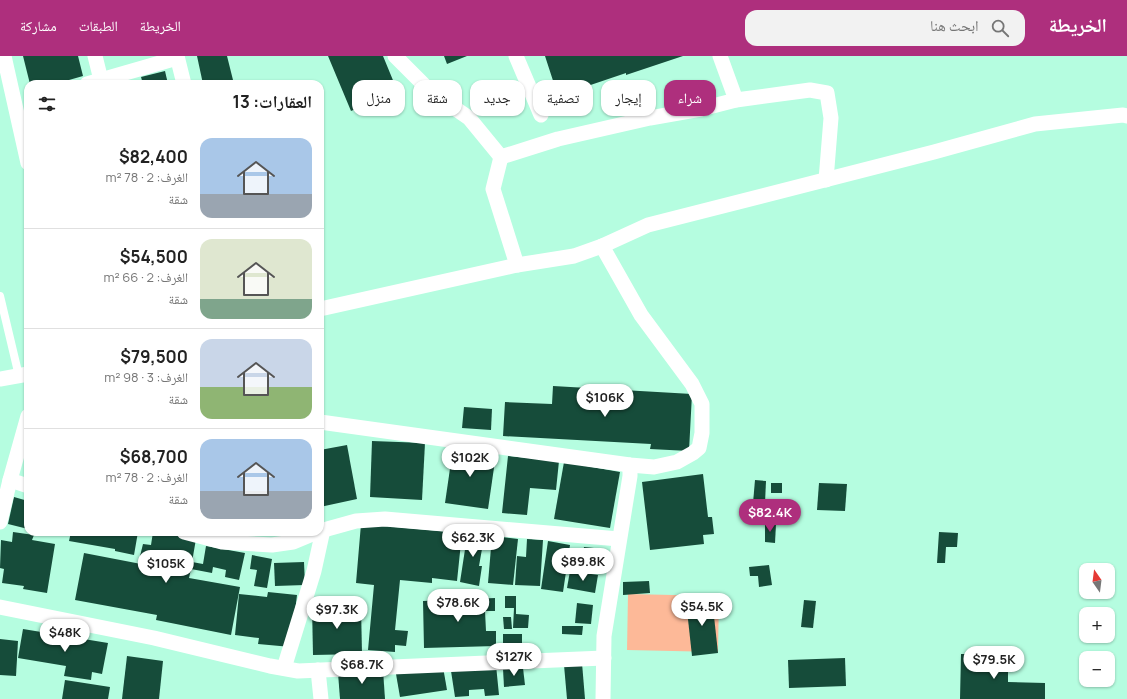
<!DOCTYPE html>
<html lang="ar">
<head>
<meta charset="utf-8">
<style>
	:root { --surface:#fff; --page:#f2f2f2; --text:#222; --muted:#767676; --line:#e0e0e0; --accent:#ae2f7d }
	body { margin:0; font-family:Manrope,"Noto Naskh Arabic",sans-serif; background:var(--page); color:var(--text); direction:rtl; height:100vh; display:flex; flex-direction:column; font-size:15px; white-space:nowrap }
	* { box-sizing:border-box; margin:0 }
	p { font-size:13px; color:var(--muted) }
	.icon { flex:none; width:22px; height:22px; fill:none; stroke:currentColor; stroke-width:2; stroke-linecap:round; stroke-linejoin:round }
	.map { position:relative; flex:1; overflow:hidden; direction:ltr }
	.sheet { position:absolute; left:24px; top:24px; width:300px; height:456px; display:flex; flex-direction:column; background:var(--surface); border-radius:12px; box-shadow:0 1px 3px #0004; direction:rtl }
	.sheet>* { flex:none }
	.guide { position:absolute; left:336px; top:24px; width:380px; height:36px; direction:rtl; display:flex; gap:8px }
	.needle { width:26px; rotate:346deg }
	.fabs { position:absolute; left:1079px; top:507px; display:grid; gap:8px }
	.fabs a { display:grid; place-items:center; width:36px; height:36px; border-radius:8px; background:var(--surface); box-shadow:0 1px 3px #0004; font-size:20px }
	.price { position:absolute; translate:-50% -34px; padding:0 9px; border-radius:14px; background:#fff; color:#222; font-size:13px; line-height:26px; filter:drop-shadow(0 1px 2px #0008) }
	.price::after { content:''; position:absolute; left:50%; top:24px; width:12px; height:9px; margin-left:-6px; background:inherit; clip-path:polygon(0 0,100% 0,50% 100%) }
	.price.on { background:var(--accent); color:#fff }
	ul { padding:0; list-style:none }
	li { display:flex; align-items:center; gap:12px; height:100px; padding:0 12px }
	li+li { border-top:1px solid var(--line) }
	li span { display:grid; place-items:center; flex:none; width:112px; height:80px; border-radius:12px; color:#555 }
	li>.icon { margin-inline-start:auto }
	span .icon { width:48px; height:48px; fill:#fffc; stroke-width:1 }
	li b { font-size:17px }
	h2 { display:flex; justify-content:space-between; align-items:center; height:48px; padding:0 12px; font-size:17px }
	.tag { padding:0 14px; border-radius:12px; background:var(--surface); box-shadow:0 1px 3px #0004; font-size:14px; line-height:36px }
	.tag.on { background:var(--accent); color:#fff }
	header { display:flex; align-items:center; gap:24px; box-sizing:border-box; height:56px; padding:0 20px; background:var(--accent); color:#fff }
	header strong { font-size:19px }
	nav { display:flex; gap:22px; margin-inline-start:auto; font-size:14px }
	.search { width:280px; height:36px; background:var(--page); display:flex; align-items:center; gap:10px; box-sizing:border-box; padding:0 14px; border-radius:12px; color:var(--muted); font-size:15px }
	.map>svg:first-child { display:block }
	.green { fill:#fdb998 }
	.building { fill:#164c3a }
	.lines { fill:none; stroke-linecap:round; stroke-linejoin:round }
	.lane { stroke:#fff; stroke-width:8 }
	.street { stroke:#fff; stroke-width:15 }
</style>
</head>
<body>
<header>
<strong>الخريطة</strong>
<div class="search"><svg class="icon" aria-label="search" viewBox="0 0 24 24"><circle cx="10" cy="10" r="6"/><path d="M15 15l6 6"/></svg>ابحث هنا</div>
<nav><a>الخريطة</a><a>الطبقات</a><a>مشاركة</a></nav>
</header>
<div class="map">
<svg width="1127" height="643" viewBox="0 0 1127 643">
	<rect width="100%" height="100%" fill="#b5fde0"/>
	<!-- green -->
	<polygon class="green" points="628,538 719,540 718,596 627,594"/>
	<!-- building -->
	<g class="building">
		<polygon points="23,0 78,0 83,20 55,28 30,28"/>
		<polygon points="197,0 227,0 234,28 203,28"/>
		<polygon points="328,0 383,0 397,34 381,41 376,31 366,35 370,47 351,55"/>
		<polygon points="444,0 467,0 447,8"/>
		<polygon points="545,0 683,0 626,19 626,17 558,40"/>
		<polygon points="165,15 168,28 143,28 141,21"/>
		<polygon points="553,330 692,338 689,395 650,393 651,388 503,380 505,346 552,348"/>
		<polygon points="464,351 492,353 491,374 462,372"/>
		<polygon points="372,385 425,387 422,444 370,441"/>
		<polygon points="347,389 357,443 320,451 320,394"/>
		<polygon points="453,392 496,398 488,453 445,447"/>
		<polygon points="508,400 559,405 556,434 530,432 527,459 502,457"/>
		<polygon points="564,406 620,416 610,472 554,463"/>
		<polygon points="703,418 708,461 712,461 714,478 703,479 704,488 650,494 642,426"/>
		<polygon points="755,424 766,425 765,447 753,447"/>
		<rect x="771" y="427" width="11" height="10"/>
		<polygon points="819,427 847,428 845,455 817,454"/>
		<polygon points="14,441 28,445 28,473 8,468"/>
		<polygon points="765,467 776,468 775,487 765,486"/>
		<polygon points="361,468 462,477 457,525 432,522 432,527 400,524 395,574 408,575 406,590 395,589 395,596 368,594 374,529 356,527"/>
		<polygon points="468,474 485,476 479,510 482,510 479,530 460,526"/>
		<polygon points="13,476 34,479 32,484 55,488 47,537 23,533 24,530 2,527 4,513 0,512 1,484 12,486"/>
		<polygon points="71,476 138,476 134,499 115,495 115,493 69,485"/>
		<polygon points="153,476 196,483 192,506 203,508 206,490 245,497 239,524 225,521 226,514 213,511 212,517 191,513 189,522 240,531 231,579 156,564 157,559 75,544 84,497 167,513 169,505 140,500 143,488 151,489"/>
		<polygon points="939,476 958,477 957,491 946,491 945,507 937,507"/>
		<polygon points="492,480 518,483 513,529 488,527"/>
		<polygon points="527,483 543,484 540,530 515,529 517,500 526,501"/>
		<polygon points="548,485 570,489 563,536 541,533"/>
		<polygon points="584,491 604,493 601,513 581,510"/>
		<polygon points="252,499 272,503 267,532 254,530 257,514 250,513"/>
		<polygon points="304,506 305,529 275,530 274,507"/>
		<polygon points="769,509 772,529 759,531 758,520 750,520 749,511"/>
		<polygon points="570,515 598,519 595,537 567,532"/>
		<polygon points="649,525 650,537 623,539 623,526"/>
		<polygon points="268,536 297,539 291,591 258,588 259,582 235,579 239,538 267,541"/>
		<polygon points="505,540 516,540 516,558 529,559 528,572 513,572 514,552 505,552"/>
		<polygon points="495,542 495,555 485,555 486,575 496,575 496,590 424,592 423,545"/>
		<polygon points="712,542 718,597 692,600 686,545"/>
		<polygon points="804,544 816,545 813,572 801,571"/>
		<polygon points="577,547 593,549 591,568 575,567"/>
		<polygon points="312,550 361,550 362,598 313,599"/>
		<polygon points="503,561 511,561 512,573 504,573"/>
		<polygon points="562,570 583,570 582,579 562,578"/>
		<polygon points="23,573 108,587 102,618 92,616 91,624 64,620 66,610 18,602"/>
		<polygon points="503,578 522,578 522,588 503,589"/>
		<polygon points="0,583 18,585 16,620 0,619"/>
		<polygon points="961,598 1008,598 1008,626 1045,627 1045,643 960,643"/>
		<polygon points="127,600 163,605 159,643 122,643"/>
		<polygon points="845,602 846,630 789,632 788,604"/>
		<polygon points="582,607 585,643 567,643 564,609"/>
		<polygon points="496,609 499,639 485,640 484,633 469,634 469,640 455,641 451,615"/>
		<polygon points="443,611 447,634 400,641 396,618"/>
		<polygon points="523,612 525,629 504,631 503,613"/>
		<polygon points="383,614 385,643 340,643 338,617"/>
		<polygon points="65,624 110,631 108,643 62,643"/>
	</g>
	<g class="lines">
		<!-- lane -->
		<polyline class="lane" points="0,240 19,320"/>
		<!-- street -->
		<g class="street">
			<polyline points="4,0 28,107"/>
			<polyline points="95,0 102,28"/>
			<polyline points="177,0 184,28"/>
			<polyline points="395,0 430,35 469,62 501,101"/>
			<polyline points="516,0 541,59"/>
			<polyline points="720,0 736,44"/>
			<polyline points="87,28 177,2"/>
			<polyline points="501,101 558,83 650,62 701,53 736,44 810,34 827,37 831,62 826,124"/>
			<polyline points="501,101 493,133 517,209"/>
			<polyline points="320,253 517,209 574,200 602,190 648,169 934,96 1035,68 1123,59 1127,60"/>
			<polyline points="0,323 28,318"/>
			<polyline points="320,366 630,409 654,411 677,406 693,397 699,392 702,377 702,348 692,328 641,259 602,190"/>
			<polyline points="10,424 28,430"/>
			<polyline points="0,466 10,424 28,360"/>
			<polyline points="320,475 356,465 385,463 619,483"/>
			<polyline points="184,476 222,486 272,489 293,486 317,476"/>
			<polyline points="0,551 154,582 270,610 298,615 604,602"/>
			<polyline points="284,612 314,515 323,474"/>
			<polyline points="318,614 321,643"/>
			<polyline points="603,643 604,580 630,420 630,409"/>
		</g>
	</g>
</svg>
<div class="fabs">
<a><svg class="needle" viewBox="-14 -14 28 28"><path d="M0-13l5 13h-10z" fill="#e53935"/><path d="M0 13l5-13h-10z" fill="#767676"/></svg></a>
<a>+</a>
<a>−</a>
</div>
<b class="price" style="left:605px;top:362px">$106K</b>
<b class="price" style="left:470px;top:422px">$102K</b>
<b class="price on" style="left:770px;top:477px">$82.4K</b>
<b class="price" style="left:473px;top:502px">$62.3K</b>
<b class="price" style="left:583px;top:526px">$89.8K</b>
<b class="price" style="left:166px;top:528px">$105K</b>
<b class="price" style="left:458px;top:567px">$78.6K</b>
<b class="price" style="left:702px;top:571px">$54.5K</b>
<b class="price" style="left:337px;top:574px">$97.3K</b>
<b class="price" style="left:65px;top:597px">$48K</b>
<b class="price" style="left:514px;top:621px">$127K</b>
<b class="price" style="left:994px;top:624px">$79.5K</b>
<b class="price" style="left:362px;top:629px">$68.7K</b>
<div class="guide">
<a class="tag on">شراء</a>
<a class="tag">إيجار</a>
<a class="tag">تصفية</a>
<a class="tag">جديد</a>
<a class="tag">شقة</a>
<a class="tag">منزل</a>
</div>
<section class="sheet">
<h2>العقارات: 13<svg class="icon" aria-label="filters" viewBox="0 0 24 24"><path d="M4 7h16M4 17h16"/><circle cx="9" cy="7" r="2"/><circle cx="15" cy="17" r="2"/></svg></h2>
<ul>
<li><span style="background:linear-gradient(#a9c7e8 70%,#9aa5b1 0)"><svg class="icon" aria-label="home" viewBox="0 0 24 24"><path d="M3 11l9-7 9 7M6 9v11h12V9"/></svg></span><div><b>$82,400</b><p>الغرف: 2 · 78 m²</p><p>شقة</p></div></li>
<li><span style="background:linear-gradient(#dfe7d0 75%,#7fa58c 0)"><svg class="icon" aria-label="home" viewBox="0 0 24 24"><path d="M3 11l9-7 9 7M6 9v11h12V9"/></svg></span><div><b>$54,500</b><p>الغرف: 2 · 66 m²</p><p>شقة</p></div></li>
<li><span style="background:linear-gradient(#c9d6e8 60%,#8fb573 0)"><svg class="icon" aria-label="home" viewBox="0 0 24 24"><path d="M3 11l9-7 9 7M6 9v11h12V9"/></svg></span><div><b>$79,500</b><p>الغرف: 3 · 98 m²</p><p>شقة</p></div></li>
<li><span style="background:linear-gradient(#a9c7e8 65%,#9aa5b1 0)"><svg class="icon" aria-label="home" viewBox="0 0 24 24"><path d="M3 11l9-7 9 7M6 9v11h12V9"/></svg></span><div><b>$68,700</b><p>الغرف: 2 · 78 m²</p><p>شقة</p></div></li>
</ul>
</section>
</div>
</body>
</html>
